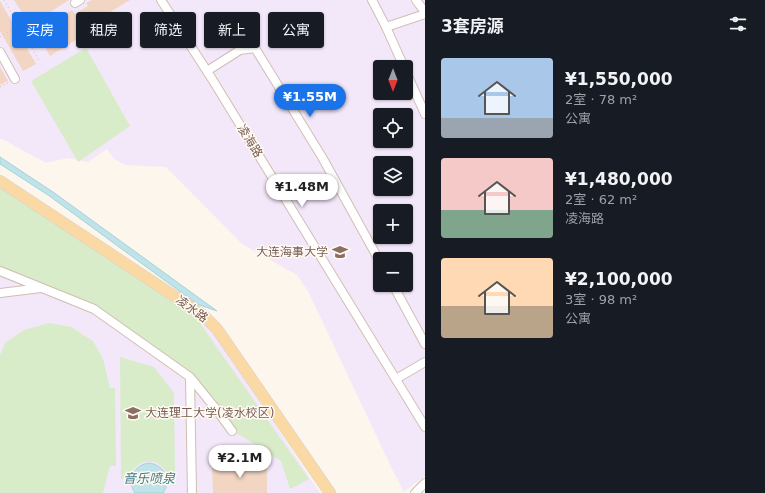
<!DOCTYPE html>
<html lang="zh">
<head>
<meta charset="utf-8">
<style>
	:root { --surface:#171b24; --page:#20242c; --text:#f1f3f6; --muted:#9ea1a6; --accent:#1a73e8 }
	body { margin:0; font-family:"DejaVu Sans","Noto Sans SC",sans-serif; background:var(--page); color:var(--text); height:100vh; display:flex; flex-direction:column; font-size:15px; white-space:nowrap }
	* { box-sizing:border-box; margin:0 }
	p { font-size:13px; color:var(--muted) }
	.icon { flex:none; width:22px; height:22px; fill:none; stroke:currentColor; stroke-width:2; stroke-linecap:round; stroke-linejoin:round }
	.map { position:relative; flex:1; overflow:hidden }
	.details { display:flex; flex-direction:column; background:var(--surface); width:340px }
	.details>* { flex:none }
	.banner { position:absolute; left:12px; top:12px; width:353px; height:36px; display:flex; gap:8px }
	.needle { width:26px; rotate:180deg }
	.fabs { position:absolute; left:373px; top:60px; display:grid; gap:8px }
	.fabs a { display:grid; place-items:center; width:40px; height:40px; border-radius:4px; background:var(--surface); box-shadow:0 1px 3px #0004; font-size:20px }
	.price { position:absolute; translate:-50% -34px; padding:0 9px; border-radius:14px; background:#fff; color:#222; font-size:13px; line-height:26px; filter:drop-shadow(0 1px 2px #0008) }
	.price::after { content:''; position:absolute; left:50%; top:24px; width:12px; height:9px; margin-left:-6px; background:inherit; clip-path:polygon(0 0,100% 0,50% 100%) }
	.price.selected { background:var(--accent); color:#fff }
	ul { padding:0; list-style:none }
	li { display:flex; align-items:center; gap:12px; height:100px; padding:0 16px }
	li span { display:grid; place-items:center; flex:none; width:112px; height:80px; border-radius:4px; color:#555 }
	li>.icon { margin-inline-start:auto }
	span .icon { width:48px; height:48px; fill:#fffc; stroke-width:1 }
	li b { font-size:17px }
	h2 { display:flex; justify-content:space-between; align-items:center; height:48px; padding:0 16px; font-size:17px }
	.tag { padding:0 14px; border-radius:4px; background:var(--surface); box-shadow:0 1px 3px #0004; font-size:14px; line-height:36px }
	.tag.selected { background:var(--accent); color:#fff }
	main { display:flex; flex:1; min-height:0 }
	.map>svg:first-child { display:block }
	.education { fill:#f3e8fa; fill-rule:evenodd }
	.green { fill:#d8ecc9 }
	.water { fill:#bfe3e8; stroke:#a5d3da }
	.building { fill:#f3d5c3 }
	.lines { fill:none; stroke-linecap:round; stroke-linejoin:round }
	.minor-casing { stroke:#d1beb0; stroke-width:10 }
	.major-casing { stroke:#dad1cd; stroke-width:12 }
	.path { stroke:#d9b8a5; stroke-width:1; stroke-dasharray:1 3; stroke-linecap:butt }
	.minor { stroke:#fff; stroke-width:8 }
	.major { stroke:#fbd9a5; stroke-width:11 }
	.labels { text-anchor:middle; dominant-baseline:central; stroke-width:3; stroke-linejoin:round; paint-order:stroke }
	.street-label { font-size:12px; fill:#7a5c4d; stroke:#fffaf3 }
	.education-label { font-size:12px; fill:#785e54; stroke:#fffaf3; text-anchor:end }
	.water-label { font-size:13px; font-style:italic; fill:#437c86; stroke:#fffaf3 }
</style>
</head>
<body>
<main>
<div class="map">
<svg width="425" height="493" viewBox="0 0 425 493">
	<rect width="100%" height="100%" fill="#fdf6ec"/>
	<!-- education -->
	<g class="education">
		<path d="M0,0H425V476L404,492L393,471L308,291L297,275L242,244L166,167L126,165L114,159L107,149L88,162L68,158L46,163L4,140L0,139ZM380,67H406V93H380ZM380,115H406V141H380ZM380,163H406V189H380ZM380,211H406V237H380ZM380,259H406V285H380Z"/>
		<polygon points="0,185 200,317 214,332 320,493 0,493"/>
	</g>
	<!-- green -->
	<g class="green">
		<polygon points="86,48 130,126 78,162 31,81"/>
		<polygon points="0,183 197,319 309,479 290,489 281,461 230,429 190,377 94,309 0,271"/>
		<polygon points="49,323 71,327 93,341 103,359 110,388 115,388 116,466 110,466 103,493 0,493 0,355 5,343 24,330"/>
		<path d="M120,357L154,367L174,393L175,479H170C162,457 138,455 129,478L121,479Z"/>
	</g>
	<!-- water -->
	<g class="water">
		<polygon points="0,157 53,192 217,311 197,304 48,195 0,164"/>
		<path d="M150,463C165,466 172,480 163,493H135C126,480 134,464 150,463Z"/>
	</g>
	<!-- building -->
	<g class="building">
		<polygon points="14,0 69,0 30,25"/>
		<polygon points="92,0 130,0 84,28 87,33 50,56 46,49 47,48 42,39 40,40 35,32 72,10 75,14 88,6 86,3"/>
		<polygon points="0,1 36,64 23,71 0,31"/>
		<polygon points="0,67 8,81 0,85"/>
		<polygon points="212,466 267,466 267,493 213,493"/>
	</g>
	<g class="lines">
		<defs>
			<g id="minor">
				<polyline points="161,0 212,79 425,427"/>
				<polyline points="372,0 386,27 404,67"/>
				<polyline points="416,0 425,12"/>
				<polyline points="75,3 80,0"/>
				<polyline points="386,27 425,14"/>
				<polyline points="0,52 15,79"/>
				<polyline points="207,71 240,50 255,48 322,157 380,262"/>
				<polyline points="406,72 425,114"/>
				<polyline points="0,271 94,309 190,377 192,493"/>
				<polyline points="393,285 425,344"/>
				<polyline points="0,293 41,288"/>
				<polyline points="190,377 216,409 232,431"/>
				<polyline points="396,379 425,362"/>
				<polyline points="415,493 425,483"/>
			</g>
			<polyline id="major" points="0,181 203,315 217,329 330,493"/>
		</defs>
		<!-- minor casing -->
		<use href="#minor" class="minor-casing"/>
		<!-- major casing -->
		<use href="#major" class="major-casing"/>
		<!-- path -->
		<g class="path">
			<polyline points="4,0 40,62"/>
			<polyline points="0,37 18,26"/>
			<polyline points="0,87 8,83"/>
		</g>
		<!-- minor -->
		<use href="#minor" class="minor"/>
		<!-- major -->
		<use href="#major" class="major"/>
	</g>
	<!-- icons -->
	<defs>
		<symbol id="university-bare" viewBox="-9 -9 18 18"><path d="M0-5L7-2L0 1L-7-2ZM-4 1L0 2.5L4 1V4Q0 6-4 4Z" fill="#8d6e63" stroke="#fffaf3" stroke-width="2.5" paint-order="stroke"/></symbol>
	</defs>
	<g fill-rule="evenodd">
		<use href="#university-bare" x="329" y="241" width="22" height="22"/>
		<use href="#university-bare" x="122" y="402" width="22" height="22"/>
	</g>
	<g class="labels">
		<!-- street labels -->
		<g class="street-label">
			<text transform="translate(250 141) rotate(58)">凌海路</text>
			<text transform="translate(192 309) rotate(36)">凌水路</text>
		</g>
		<!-- education labels -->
		<g class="education-label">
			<text x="328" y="252">大连海事大学</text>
			<text x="145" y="413" text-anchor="start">大连理工大学(凌水校区)</text>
		</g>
		<!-- water labels -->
		<g class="water-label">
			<text x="149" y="478">音乐喷泉</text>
		</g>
	</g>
</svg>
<div class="fabs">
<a><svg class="needle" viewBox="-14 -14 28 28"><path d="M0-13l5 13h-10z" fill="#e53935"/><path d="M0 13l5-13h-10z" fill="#9ea1a6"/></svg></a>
<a><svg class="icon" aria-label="locate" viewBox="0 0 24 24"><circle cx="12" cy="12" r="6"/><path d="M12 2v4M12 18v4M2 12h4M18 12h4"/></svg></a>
<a><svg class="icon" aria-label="layers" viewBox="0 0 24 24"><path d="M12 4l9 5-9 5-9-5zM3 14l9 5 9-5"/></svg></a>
<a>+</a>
<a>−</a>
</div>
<b class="price selected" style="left:310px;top:118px">¥1.55M</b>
<b class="price" style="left:302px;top:208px">¥1.48M</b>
<b class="price" style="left:240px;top:479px">¥2.1M</b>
<div class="banner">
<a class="tag selected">买房</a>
<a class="tag">租房</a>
<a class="tag">筛选</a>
<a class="tag">新上</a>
<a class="tag">公寓</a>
</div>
</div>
<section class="details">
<h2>3套房源<svg class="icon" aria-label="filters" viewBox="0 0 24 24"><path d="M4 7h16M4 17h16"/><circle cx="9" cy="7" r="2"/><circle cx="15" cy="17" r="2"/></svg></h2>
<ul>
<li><span style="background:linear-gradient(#a9c7e8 75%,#9aa5b1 0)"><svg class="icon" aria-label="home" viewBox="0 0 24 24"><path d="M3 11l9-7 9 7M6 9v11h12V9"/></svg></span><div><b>¥1,550,000</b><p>2室 · 78 m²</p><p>公寓</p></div></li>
<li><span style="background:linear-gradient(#f6c9c9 65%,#7fa58c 0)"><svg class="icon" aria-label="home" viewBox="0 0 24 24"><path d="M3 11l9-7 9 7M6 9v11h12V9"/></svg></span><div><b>¥1,480,000</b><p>2室 · 62 m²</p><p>凌海路</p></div></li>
<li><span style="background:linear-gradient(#ffd9b3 60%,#b9a48a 0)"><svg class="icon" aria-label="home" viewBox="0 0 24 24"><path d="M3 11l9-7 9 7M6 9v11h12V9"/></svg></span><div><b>¥2,100,000</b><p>3室 · 98 m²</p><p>公寓</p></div></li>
</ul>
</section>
</main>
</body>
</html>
